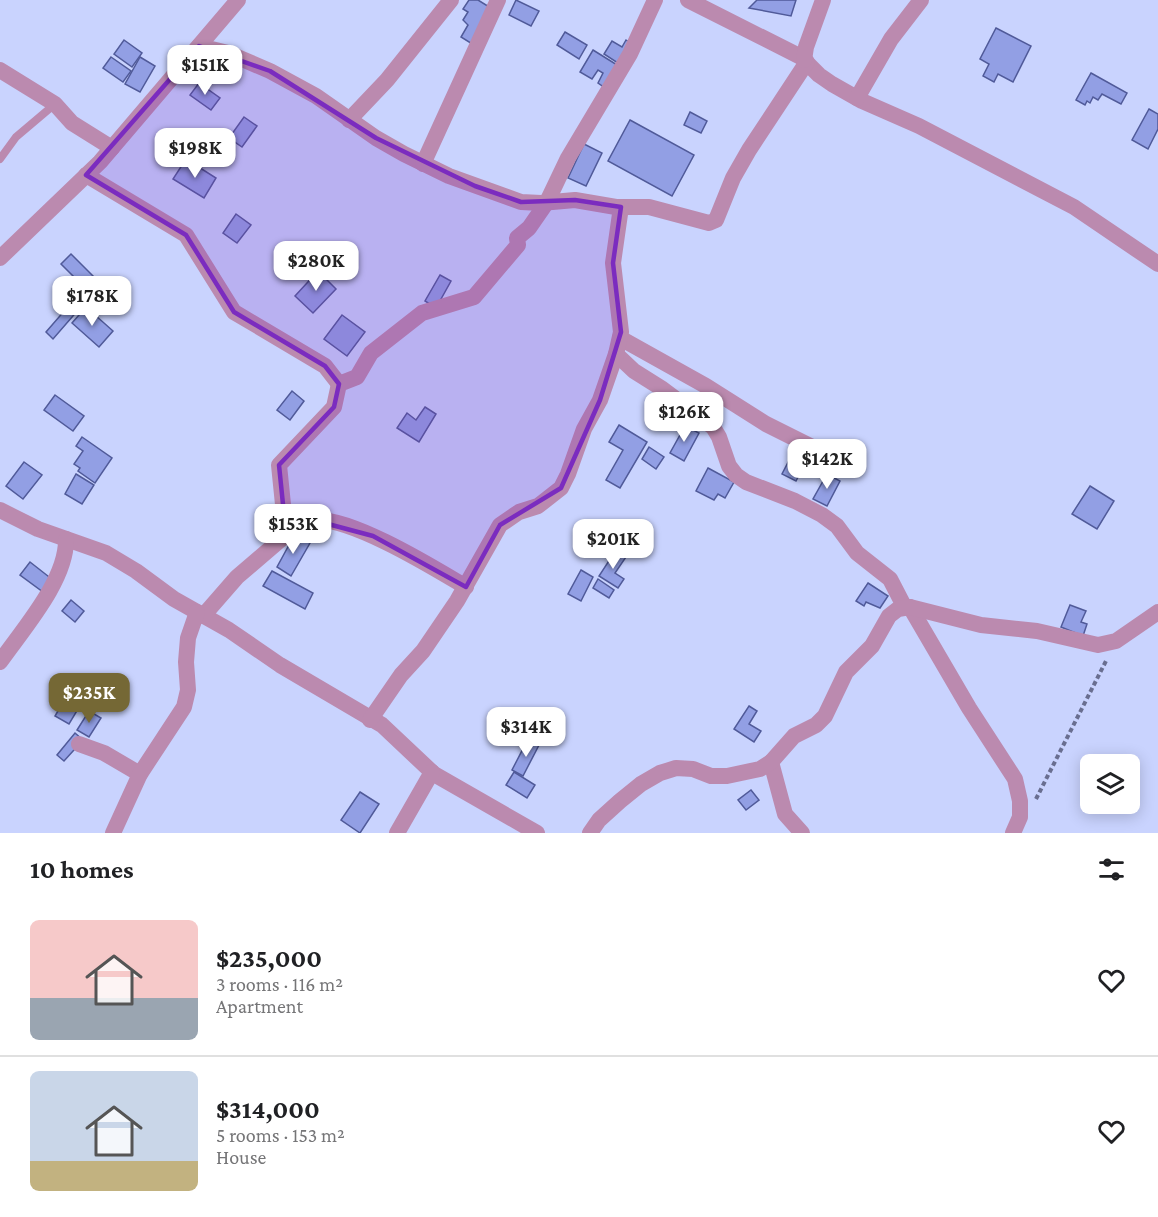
<!DOCTYPE html>
<html lang="en">
<head>
<meta charset="utf-8">
<style>
	:root { --surface:#fff; --page:#f2f2f2; --text:#202124; --muted:#757577; --line:#e0e0e0; --accent:#756835 }
	body { margin:0; font-family:"Crimson Pro",serif; background:var(--page); color:var(--text); height:100vh; display:flex; flex-direction:column; font-size:22px; white-space:nowrap }
	* { box-sizing:border-box; margin:0 }
	p { font-size:20px; color:var(--muted) }
	.icon { flex:none; width:33px; height:33px; fill:none; stroke:currentColor; stroke-width:2; stroke-linecap:round; stroke-linejoin:round }
	.map { position:relative; height:833px; overflow:hidden }
	.sheet { display:flex; flex-direction:column; background:var(--surface); flex:1 }
	.sheet>* { flex:none }
	.fabs { position:absolute; left:1080px; top:754px; display:grid; gap:12px }
	.fabs a { display:grid; place-items:center; width:60px; height:60px; border-radius:9px; background:var(--surface); box-shadow:0 3px 15px #0003; font-size:30px }
	.price { position:absolute; translate:-50% -51px; padding:0 14px; border-radius:12px; background:#fff; color:#222; font-size:20px; line-height:39px; filter:drop-shadow(0 2px 3px #0008) }
	.price::after { content:''; position:absolute; left:50%; top:36px; width:18px; height:14px; margin-left:-9px; background:inherit; clip-path:polygon(0 0,100% 0,50% 100%) }
	.price.on { background:var(--accent); color:#fff }
	ul { padding:0; list-style:none }
	li { display:flex; align-items:center; gap:18px; height:150px; padding:0 30px }
	li+li { border-top:2px solid var(--line) }
	li span { display:grid; place-items:center; flex:none; width:168px; height:120px; border-radius:9px; color:#555 }
	li>.icon { margin-inline-start:auto }
	span .icon { width:72px; height:72px; fill:#fffc; stroke-width:1 }
	li b { font-size:26px }
	h2 { display:flex; justify-content:space-between; align-items:center; height:72px; padding:0 30px; font-size:26px }
	.map>svg:first-child { display:block }
	.building { fill:#929fe4; stroke:#505a99; stroke-width:1.5 }
	.lines { fill:none; stroke-linecap:round; stroke-linejoin:round }
	.path { stroke:#696e90; stroke-width:4; stroke-dasharray:4.5 3; stroke-linecap:butt }
	.service { stroke:#bb8aaf; stroke-width:8 }
	.minor { stroke:#bb8aaf; stroke-width:16 }
	.marked { fill:#7b2cbf; fill-opacity:0.2; stroke:#7b2cbf; stroke-width:4.5; stroke-linejoin:round }
</style>
</head>
<body>
<div class="map">
<svg width="1158" height="833" viewBox="0 0 1158 833">
	<rect width="100%" height="100%" fill="#c9d3fe"/>
	<!-- building -->
	<g class="building">
		<polygon points="469,0 478,0 499,13 477,47 461,37 468,25 463,20 468,12 463,9"/>
		<polygon points="516,0 539,11 531,26 509,15"/>
		<polygon points="757,0 796,0 791,16 749,8"/>
		<polygon points="996,28 1031,46 1013,82 998,74 994,82 983,76 989,64 980,59"/>
		<polygon points="565,32 587,45 579,59 557,45"/>
		<polygon points="124,40 142,53 132,67 114,54"/>
		<polygon points="626,40 636,47 624,67 604,54 612,41 622,47"/>
		<polygon points="593,50 622,68 608,90 598,83 603,73 598,70 592,79 580,72"/>
		<polygon points="111,57 131,71 123,82 103,68"/>
		<polygon points="140,57 155,66 140,92 125,84"/>
		<polygon points="1091,73 1127,93 1121,104 1102,94 1098,100 1093,97 1090,103 1087,101 1085,105 1076,100"/>
		<polygon points="199,83 220,98 211,110 190,95"/>
		<polygon points="1149,109 1158,114 1158,129 1148,149 1132,140"/>
		<polygon points="690,112 707,121 701,133 684,125"/>
		<polygon points="244,117 257,126 242,147 229,138"/>
		<polygon points="630,120 694,155 672,196 608,161"/>
		<polygon points="584,144 602,153 586,186 568,178"/>
		<polygon points="186,159 216,178 204,198 173,179"/>
		<polygon points="236,214 251,225 237,243 223,233"/>
		<polygon points="71,254 95,278 72,301 60,290 74,277 61,264"/>
		<polygon points="318,271 336,289 313,313 295,296"/>
		<polygon points="440,275 451,281 436,308 425,301"/>
		<polygon points="72,302 79,309 53,339 46,332"/>
		<polygon points="86,307 113,331 99,347 72,323"/>
		<polygon points="342,315 365,332 347,356 324,339"/>
		<polygon points="292,391 304,401 290,420 277,410"/>
		<polygon points="55,395 84,416 73,431 44,410"/>
		<polygon points="425,407 436,414 419,442 397,428 407,413 416,420"/>
		<polygon points="619,425 647,442 620,488 606,480 623,450 609,442"/>
		<polygon points="685,426 699,433 684,461 670,453"/>
		<polygon points="82,437 112,458 95,483 78,471 80,468 74,464 83,451 76,446"/>
		<polygon points="649,447 664,457 656,469 642,459"/>
		<polygon points="796,447 810,454 796,481 782,474"/>
		<polygon points="24,462 42,475 23,499 6,486"/>
		<polygon points="708,468 734,482 725,498 718,494 714,500 696,491"/>
		<polygon points="76,474 94,485 82,504 65,494"/>
		<polygon points="827,474 840,481 827,506 813,499"/>
		<polygon points="1090,486 1114,501 1097,529 1072,514"/>
		<polygon points="295,534 310,543 291,576 277,567"/>
		<polygon points="616,550 626,557 615,573 624,579 618,588 599,576"/>
		<polygon points="30,562 53,580 43,592 20,575"/>
		<polygon points="581,570 593,577 581,601 568,594"/>
		<polygon points="272,571 313,593 305,609 263,586"/>
		<polygon points="598,579 614,590 609,598 593,588"/>
		<polygon points="868,583 888,596 880,608 866,602 864,606 856,601"/>
		<polygon points="71,600 84,611 75,622 62,611"/>
		<polygon points="1070,605 1086,611 1081,622 1087,624 1083,636 1061,627"/>
		<polygon points="63,680 87,694 69,724 55,716 64,701 54,694"/>
		<polygon points="749,706 757,711 749,724 761,731 754,742 734,729"/>
		<polygon points="89,711 101,718 89,737 77,730"/>
		<polygon points="75,733 83,740 64,761 57,755"/>
		<polygon points="528,739 539,745 523,776 512,770"/>
		<polygon points="514,772 535,785 527,798 506,785"/>
		<polygon points="751,790 759,800 746,810 738,800"/>
		<polygon points="360,792 379,804 360,833 341,820"/>
	</g>
	<g class="lines">
		<!-- path -->
		<polyline class="path" points="1036,799 1106,661"/>
		<!-- service -->
		<polyline class="service" points="0,159 16,137 55,104"/>
		<!-- minor -->
		<g class="minor">
			<polyline points="688,0 801,57 819,75 832,84 862,101 919,126 1074,207 1158,264"/>
			<polyline points="199,46 228,53 270,71 316,96 376,138 404,154 449,176 521,202 541,203 575,200 616,207 649,207 709,223 716,220 733,178 749,150 807,62"/>
			<polyline points="804,60 806,47 823,0"/>
			<polyline points="0,70 55,104 72,123 112,148"/>
			<polyline points="857,98 891,39 921,0"/>
			<polyline points="349,120 387,80 451,0"/>
			<polyline points="423,164 498,0"/>
			<polyline points="86,175 186,235 234,312 325,366 339,384"/>
			<polyline points="0,258 100,162 238,0"/>
			<polyline points="620,338 706,386 766,424 838,460"/>
			<polyline points="616,354 634,371 661,388 713,427 719,437 729,466 736,475 746,482 795,501 822,515 837,526 857,553 890,579 904,606"/>
			<polyline points="0,510 38,529 106,553 136,571 174,599 229,630 280,665 382,725 434,774 537,833"/>
			<polyline points="286,534 279,465 334,407 339,384 357,377 371,353 422,313 474,297 518,245 517,238 529,228 547,202 568,158 630,54 655,0"/>
			<polyline points="910,607 969,708 1015,779 1020,801 1020,817 1013,833"/>
			<path d="M203,616L237,577L300,523C304,522 309,520 313,520C350,516 434,568 466,587"/>
			<path d="M0,662C23,629 67,580 66,539"/>
			<polyline points="370,720 401,675 423,651 457,601 500,525 519,512 538,506 561,488 568,474 584,429 600,400 616,354 621,332 613,263 621,207"/>
			<polyline points="79,744 104,753 140,774"/>
			<polyline points="771,762 785,814 802,833"/>
			<polyline points="113,833 140,774 184,707 188,690 186,662 188,638 197,612"/>
			<polyline points="397,833 432,772"/>
			<polyline points="590,833 599,820 620,801 641,784 660,773 676,768 693,769 711,776 727,776 760,769 771,762 794,736 816,725 825,716 846,672 872,646 889,616 898,609 910,607 981,625 1037,631 1098,645 1116,641 1158,612"/>
		</g>
	</g>
	<!-- marked area -->
	<path class="marked" d="M199,46L270,71L376,138L475,186L521,202L575,200L621,207L613,263L621,332L600,400L561,488L500,525L466,587L373,536L313,520L286,534L279,465L334,407L339,384L325,366L234,312L186,235L86,175Z"/>
</svg>
<div class="fabs">
<a><svg class="icon" aria-label="layers" viewBox="0 0 24 24"><path d="M12 4l9 5-9 5-9-5zM3 14l9 5 9-5"/></svg></a>
</div>
<b class="price" style="left:205px;top:96px">$151K</b>
<b class="price" style="left:195px;top:179px">$198K</b>
<b class="price" style="left:316px;top:292px">$280K</b>
<b class="price" style="left:92px;top:327px">$178K</b>
<b class="price" style="left:684px;top:443px">$126K</b>
<b class="price" style="left:827px;top:490px">$142K</b>
<b class="price" style="left:293px;top:555px">$153K</b>
<b class="price" style="left:613px;top:570px">$201K</b>
<b class="price on" style="left:89px;top:724px">$235K</b>
<b class="price" style="left:526px;top:758px">$314K</b>
</div>
<section class="sheet">
<h2>10 homes<svg class="icon" aria-label="filters" viewBox="0 0 24 24"><path d="M4 7h16M4 17h16"/><circle cx="9" cy="7" r="2"/><circle cx="15" cy="17" r="2"/></svg></h2>
<ul>
<li><span style="background:linear-gradient(#f6c9c9 65%,#9aa5b1 0)"><svg class="icon" aria-label="home" viewBox="0 0 24 24"><path d="M3 11l9-7 9 7M6 9v11h12V9"/></svg></span><div><b>$235,000</b><p>3 rooms · 116 m²</p><p>Apartment</p></div><svg class="icon" aria-label="heart" viewBox="0 0 24 24"><path d="M12 20l-8-8c-3-5 5-10 8-4 3-6 11-1 8 4z"/></svg></li>
<li><span style="background:linear-gradient(#c9d6e8 75%,#c2b280 0)"><svg class="icon" aria-label="home" viewBox="0 0 24 24"><path d="M3 11l9-7 9 7M6 9v11h12V9"/></svg></span><div><b>$314,000</b><p>5 rooms · 153 m²</p><p>House</p></div><svg class="icon" aria-label="heart" viewBox="0 0 24 24"><path d="M12 20l-8-8c-3-5 5-10 8-4 3-6 11-1 8 4z"/></svg></li>
</ul>
</section>
</body>
</html>
